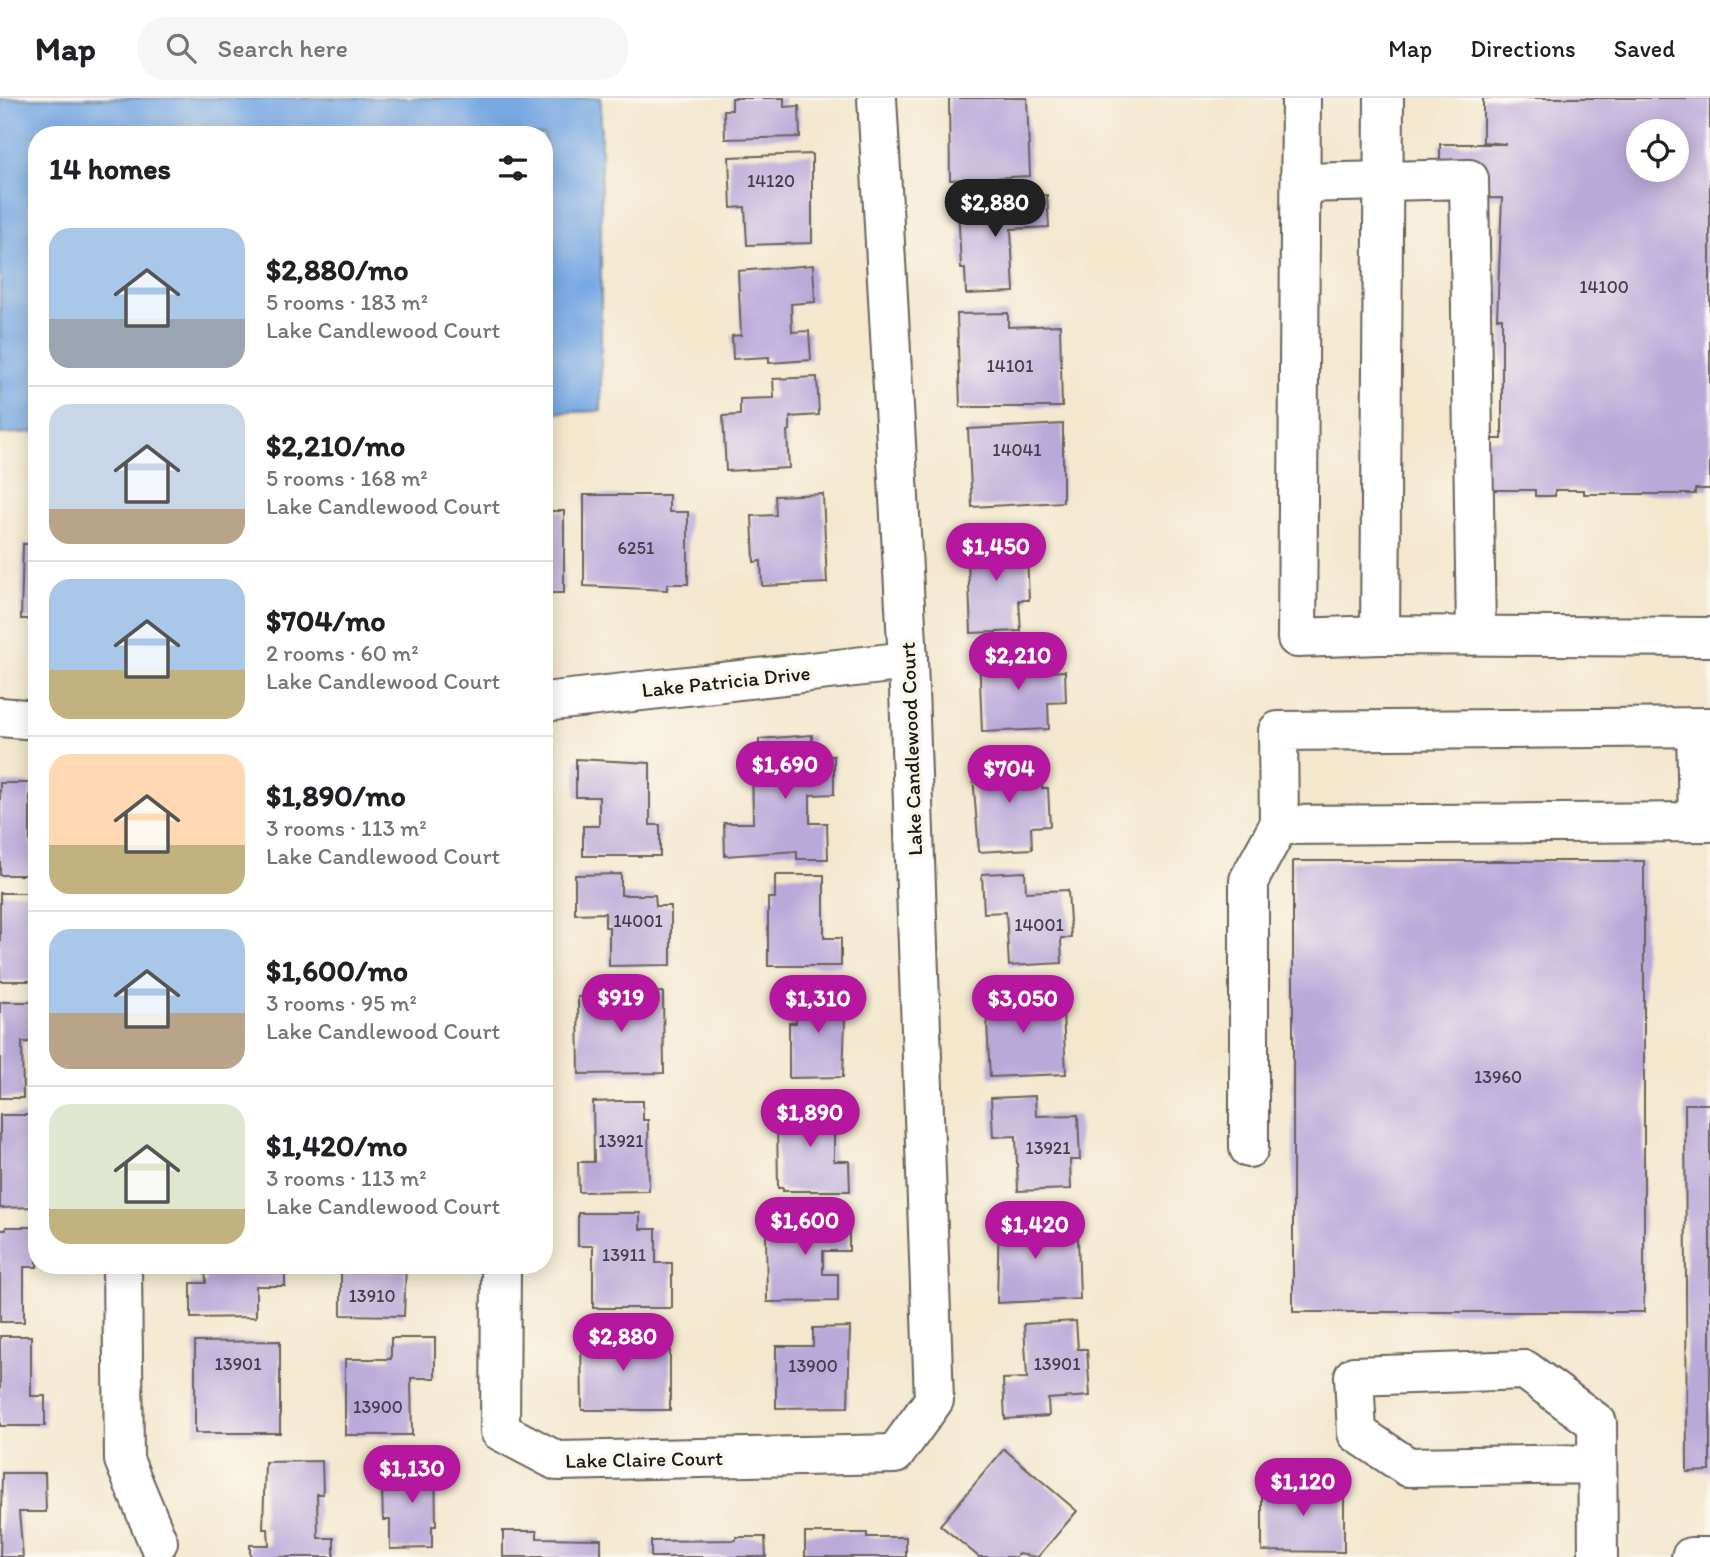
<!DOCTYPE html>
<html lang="en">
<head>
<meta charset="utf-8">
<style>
	:root { --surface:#fff; --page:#f6f6f6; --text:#202124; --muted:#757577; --line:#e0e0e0; --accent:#b5179e }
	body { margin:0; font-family:Itim,sans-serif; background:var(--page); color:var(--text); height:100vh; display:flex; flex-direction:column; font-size:26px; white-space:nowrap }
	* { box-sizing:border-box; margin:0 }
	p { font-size:23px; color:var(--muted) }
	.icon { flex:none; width:38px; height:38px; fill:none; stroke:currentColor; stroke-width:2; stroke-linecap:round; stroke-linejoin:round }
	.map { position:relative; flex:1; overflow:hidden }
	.details { position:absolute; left:28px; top:28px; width:525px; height:1148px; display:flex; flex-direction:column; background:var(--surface); border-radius:28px; box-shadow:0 4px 18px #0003 }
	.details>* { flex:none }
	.tools { position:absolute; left:1626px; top:21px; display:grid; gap:14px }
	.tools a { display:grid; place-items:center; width:63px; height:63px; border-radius:50%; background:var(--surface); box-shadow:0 4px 18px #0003; font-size:35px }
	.price { position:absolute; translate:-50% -60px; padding:0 16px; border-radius:24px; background:var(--accent); color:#fff; font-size:23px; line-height:46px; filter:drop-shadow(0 2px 4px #0008) }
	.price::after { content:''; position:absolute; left:50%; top:42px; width:21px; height:16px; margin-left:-10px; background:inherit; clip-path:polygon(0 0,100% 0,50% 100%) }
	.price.selected { background:#222; color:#fff }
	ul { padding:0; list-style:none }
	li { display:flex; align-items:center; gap:21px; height:175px; padding:0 21px }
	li+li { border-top:2px solid var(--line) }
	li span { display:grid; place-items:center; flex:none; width:196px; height:140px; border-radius:21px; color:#555 }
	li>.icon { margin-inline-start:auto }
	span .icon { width:84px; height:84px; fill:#fffc; stroke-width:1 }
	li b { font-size:30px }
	h2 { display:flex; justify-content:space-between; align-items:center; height:84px; padding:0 21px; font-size:30px }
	header { display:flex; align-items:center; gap:42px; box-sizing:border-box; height:98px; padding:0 35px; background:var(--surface); border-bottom:2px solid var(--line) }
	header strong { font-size:33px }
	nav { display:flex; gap:38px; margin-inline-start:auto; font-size:24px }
	.search { width:490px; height:63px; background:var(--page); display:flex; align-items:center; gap:18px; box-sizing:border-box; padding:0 24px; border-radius:28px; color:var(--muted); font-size:26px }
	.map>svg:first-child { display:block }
	.water { fill:#79a9e3; stroke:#4a6280; stroke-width:2 }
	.building { fill:#b9a9d9; fill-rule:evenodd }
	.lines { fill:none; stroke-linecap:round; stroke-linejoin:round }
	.minor-casing { stroke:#67635a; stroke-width:42 }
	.minor { stroke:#fff; stroke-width:38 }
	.labels { text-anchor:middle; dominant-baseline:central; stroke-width:7; stroke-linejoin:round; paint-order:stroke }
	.number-label { font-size:18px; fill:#433f4b }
	.street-label { font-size:21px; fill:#1c1c1c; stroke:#fbf7ec }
</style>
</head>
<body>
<header>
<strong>Map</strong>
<div class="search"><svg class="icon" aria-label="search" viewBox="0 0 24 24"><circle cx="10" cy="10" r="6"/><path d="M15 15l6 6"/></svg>Search here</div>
<nav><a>Map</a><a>Directions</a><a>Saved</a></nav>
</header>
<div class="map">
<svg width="1710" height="1459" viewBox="0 0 1710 1459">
	<rect width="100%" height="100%" fill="#fbf7ec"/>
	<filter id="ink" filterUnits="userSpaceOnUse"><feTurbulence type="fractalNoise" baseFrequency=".0143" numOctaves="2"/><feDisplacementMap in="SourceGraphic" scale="14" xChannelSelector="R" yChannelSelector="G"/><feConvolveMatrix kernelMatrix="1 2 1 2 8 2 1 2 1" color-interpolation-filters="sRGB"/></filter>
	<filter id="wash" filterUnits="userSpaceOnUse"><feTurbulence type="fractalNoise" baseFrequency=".00686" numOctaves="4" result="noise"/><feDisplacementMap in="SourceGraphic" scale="28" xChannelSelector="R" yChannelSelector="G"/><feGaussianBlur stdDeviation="1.57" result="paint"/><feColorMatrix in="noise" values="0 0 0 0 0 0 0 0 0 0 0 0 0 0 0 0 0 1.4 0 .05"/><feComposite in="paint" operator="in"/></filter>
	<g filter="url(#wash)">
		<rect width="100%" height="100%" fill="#f3e7cd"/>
		<!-- water -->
		<polygon class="water" points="0,0 601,0 601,313 544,315 544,37 37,37 37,334 0,336"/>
		<g id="blocks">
			<!-- building -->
			<g class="building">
				<polygon points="732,0 784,0 784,9 799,8 800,39 725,41 724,12 732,12"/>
				<polygon points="949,0 1027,0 1030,78 950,82"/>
				<path d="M1483,0H1710V391H1695V396H1584V392H1555V398H1535V392H1481V341H1502V220H1497L1502,100L1440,101V46H1506L1483,44ZM1638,33H1676V72H1638Z"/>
				<polygon points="812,56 812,145 747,147 745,109 731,110 729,59"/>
				<polygon points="1047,97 1049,129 1011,131 1014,194 966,196 965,171 961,171 958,105"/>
				<polygon points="813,167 815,204 791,206 792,234 809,233 811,262 769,265 769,259 733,261 732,238 741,237 738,173"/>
				<polygon points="1008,215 1008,229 1060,227 1062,309 960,309 957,216"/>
				<polygon points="817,279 819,317 790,319 790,332 787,333 789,370 726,373 723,318 740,317 740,301 774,300 773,281"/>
				<polygon points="1063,326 1063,404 972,409 968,331"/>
				<polygon points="823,396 827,485 762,488 761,463 754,464 752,418 776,417 775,398"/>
				<polygon points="584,397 669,397 669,414 688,414 688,486 667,486 667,492 584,488"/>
				<rect x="544" y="413" width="20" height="82"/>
				<polygon points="1017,437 1018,458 1027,457 1029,502 1019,502 1021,533 971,535 967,439"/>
				<polygon points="23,446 37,446 37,521 21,521"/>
				<polygon points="1044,554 1045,574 1065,573 1066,604 1048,605 1049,631 982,634 979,557"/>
				<polygon points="812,637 813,658 834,658 834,696 810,697 810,725 827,725 828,761 797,761 797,753 725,758 724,725 753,725 752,660 759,660 759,641"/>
				<polygon points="576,661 650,665 650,727 660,727 660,758 583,758 583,728 599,728 599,699 576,699"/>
				<polygon points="1023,663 1023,669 1041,667 1042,690 1048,690 1050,728 1031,729 1032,751 979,754 972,665"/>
				<polygon points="0,685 30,685 30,747 37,747 37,777 0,777"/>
				<rect x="1293" y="763" width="351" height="451"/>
				<polygon points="1025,774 1026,794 1068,792 1071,840 1061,840 1062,865 1009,868 1006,814 984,815 982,776"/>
				<polygon points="621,776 621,797 655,797 656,808 671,808 671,867 609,868 609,829 605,829 605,815 575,816 575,777"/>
				<polygon points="775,777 824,777 824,840 841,840 841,868 768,868 768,800 775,800"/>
				<rect x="0" y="795" width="37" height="88"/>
				<polygon points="1032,887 1033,915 1063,914 1066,976 990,979 985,889"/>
				<polygon points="795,892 846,892 843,979 789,980 789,925 796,925"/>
				<polygon points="663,894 664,975 579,976 578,899"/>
				<polygon points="0,904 37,904 37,944 22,944 23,1000 0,1000"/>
				<polygon points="1035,998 1036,1018 1078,1017 1080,1062 1070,1062 1071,1091 1018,1093 1016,1038 993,1039 991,1000"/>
				<polygon points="834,1001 834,1063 849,1063 850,1093 783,1093 783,1090 778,1090 777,1023 784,1023 784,1002"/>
				<polygon points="618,1003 643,1003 643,1022 648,1022 649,1093 579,1094 578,1064 594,1064 593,1004"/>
				<polygon points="1685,1006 1710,1006 1710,1373 1687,1374"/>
				<polygon points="0,1017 37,1017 37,1109 0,1110"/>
				<polygon points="807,1114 849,1114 849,1153 823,1153 823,1176 838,1176 838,1203 767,1204 766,1133 776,1133 776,1119 807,1119"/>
				<polygon points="1045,1114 1046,1140 1078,1139 1080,1201 997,1205 999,1116"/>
				<polygon points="578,1115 640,1115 640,1131 656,1131 656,1165 672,1165 672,1210 593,1210 593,1148 578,1148"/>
				<polygon points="6,1129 37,1129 37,1169 24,1169 24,1224 0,1224 0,1132 6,1132"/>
				<polygon points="205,1167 285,1167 285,1188 256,1188 256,1219 191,1220 191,1185 206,1185"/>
				<polygon points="341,1167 406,1167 404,1218 341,1217"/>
				<polygon points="1076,1223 1078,1251 1087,1251 1090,1298 1048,1301 1049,1318 1005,1321 1003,1281 1027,1280 1024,1226"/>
				<polygon points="850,1229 848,1309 776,1310 776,1248 813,1248 813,1230"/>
				<polygon points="619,1230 620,1247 670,1247 670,1312 582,1312 581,1231"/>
				<polygon points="0,1238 31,1238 31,1298 45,1298 45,1328 0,1328"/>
				<polygon points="391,1240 435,1240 435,1280 411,1280 412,1337 345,1337 345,1261 391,1261"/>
				<polygon points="280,1243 280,1335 195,1335 195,1244"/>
				<polygon points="1004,1351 1077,1413 1038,1459 1018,1456 1016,1459 979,1459 940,1427"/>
				<polygon points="435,1362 436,1428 432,1428 432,1450 390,1451 390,1422 383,1422 382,1391 397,1391 396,1363"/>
				<polygon points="322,1363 323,1396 317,1396 318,1440 334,1440 334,1459 250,1459 250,1447 269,1447 268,1431 263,1431 265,1364"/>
				<polygon points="2,1375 45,1375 46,1414 19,1414 23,1459 0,1459"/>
				<polygon points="1262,1386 1344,1387 1344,1454 1262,1453"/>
				<polygon points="503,1433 537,1433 537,1440 601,1441 601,1459 503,1459"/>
				<polygon points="805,1435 867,1435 867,1439 906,1439 906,1459 805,1459"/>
				<polygon points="736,1439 765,1439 766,1459 651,1459 651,1443 736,1442"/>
			</g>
		</g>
	</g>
	<g filter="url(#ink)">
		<use href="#blocks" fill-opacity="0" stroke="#67635a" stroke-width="2"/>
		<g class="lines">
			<defs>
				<g id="minor">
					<polyline points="1301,0 1297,540 1380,537"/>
					<polyline points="1384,0 1380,537 1710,539"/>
					<polyline points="1301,85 1469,81 1476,537"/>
					<polyline points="544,604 908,563"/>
					<polyline points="0,619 37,622"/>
					<polyline points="1710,629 1278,633 1279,727 1710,724"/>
					<polyline points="1696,630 1698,724"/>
					<polyline points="1249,1050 1249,782 1279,727"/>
					<polyline points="122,1167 124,1362 158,1444"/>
					<polyline points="501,1167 500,1333 557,1363 895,1356 934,1302 908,563 877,0"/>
					<polyline points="1597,1366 1408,1369 1357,1335 1354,1278 1525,1272 1597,1325 1598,1459"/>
					<polyline points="1691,1459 1710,1459"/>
				</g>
			</defs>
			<!-- minor casing -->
			<use href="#minor" class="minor-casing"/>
			<!-- minor -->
			<use href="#minor" class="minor"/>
		</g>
	</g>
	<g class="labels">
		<!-- number labels -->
		<g class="number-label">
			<text x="771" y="83">14120</text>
			<text x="1604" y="189">14100</text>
			<text x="1010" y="268">14101</text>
			<text x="1017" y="352">14041</text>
			<text x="636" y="450">6251</text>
			<text x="638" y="823">14001</text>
			<text x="1039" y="827">14001</text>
			<text x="1498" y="979">13960</text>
			<text x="621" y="1043">13921</text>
			<text x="1048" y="1050">13921</text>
			<text x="624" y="1157">13911</text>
			<text x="372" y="1198">13910</text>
			<text x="238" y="1266">13901</text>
			<text x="1057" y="1266">13901</text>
			<text x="813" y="1268">13900</text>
			<text x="378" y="1309">13900</text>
		</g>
		<!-- street labels -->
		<g class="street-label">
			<text transform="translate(726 583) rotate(-6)">Lake Patricia Drive</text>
			<text transform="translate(911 651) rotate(-92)">Lake Candlewood Court</text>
			<text transform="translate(644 1361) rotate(-1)">Lake Claire Court</text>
		</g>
	</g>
</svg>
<div class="tools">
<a><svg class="icon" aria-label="locate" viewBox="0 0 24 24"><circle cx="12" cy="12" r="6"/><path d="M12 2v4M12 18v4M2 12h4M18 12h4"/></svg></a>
</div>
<b class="price selected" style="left:995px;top:141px">$2,880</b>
<b class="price" style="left:996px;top:485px">$1,450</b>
<b class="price" style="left:1018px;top:594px">$2,210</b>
<b class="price" style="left:785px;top:703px">$1,690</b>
<b class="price" style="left:1009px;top:707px">$704</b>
<b class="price" style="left:621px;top:936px">$919</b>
<b class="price" style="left:818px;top:937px">$1,310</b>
<b class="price" style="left:1023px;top:937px">$3,050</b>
<b class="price" style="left:810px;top:1051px">$1,890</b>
<b class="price" style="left:805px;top:1159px">$1,600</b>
<b class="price" style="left:1035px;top:1163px">$1,420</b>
<b class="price" style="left:623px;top:1275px">$2,880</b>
<b class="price" style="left:412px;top:1407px">$1,130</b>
<b class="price" style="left:1303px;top:1420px">$1,120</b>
<section class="details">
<h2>14 homes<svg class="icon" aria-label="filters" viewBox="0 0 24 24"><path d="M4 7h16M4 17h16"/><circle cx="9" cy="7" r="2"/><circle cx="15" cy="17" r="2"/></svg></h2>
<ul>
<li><span style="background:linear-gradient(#a9c7e8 65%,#9aa5b1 0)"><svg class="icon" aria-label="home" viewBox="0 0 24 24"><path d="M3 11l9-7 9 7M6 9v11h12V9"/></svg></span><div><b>$2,880/mo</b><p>5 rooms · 183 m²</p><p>Lake Candlewood Court</p></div></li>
<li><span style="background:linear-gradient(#c9d6e8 75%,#b9a48a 0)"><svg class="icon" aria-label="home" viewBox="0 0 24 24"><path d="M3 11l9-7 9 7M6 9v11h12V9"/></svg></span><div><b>$2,210/mo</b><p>5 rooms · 168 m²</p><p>Lake Candlewood Court</p></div></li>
<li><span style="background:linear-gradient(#a9c7e8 65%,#c2b280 0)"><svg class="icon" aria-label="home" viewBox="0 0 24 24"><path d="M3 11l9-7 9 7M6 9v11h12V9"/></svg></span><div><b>$704/mo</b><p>2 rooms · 60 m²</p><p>Lake Candlewood Court</p></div></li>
<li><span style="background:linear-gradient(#ffd9b3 65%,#c2b280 0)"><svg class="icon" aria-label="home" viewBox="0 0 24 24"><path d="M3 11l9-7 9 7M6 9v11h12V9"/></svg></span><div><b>$1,890/mo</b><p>3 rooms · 113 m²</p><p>Lake Candlewood Court</p></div></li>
<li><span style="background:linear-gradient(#a9c7e8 60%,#b9a48a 0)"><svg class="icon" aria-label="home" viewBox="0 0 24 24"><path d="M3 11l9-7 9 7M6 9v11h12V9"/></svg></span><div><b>$1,600/mo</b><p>3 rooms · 95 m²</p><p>Lake Candlewood Court</p></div></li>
<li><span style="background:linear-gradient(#dfe7d0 75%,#c2b280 0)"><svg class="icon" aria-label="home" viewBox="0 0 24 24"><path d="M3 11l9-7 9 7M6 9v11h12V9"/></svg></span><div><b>$1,420/mo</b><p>3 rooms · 113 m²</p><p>Lake Candlewood Court</p></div></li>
</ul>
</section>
</div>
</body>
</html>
